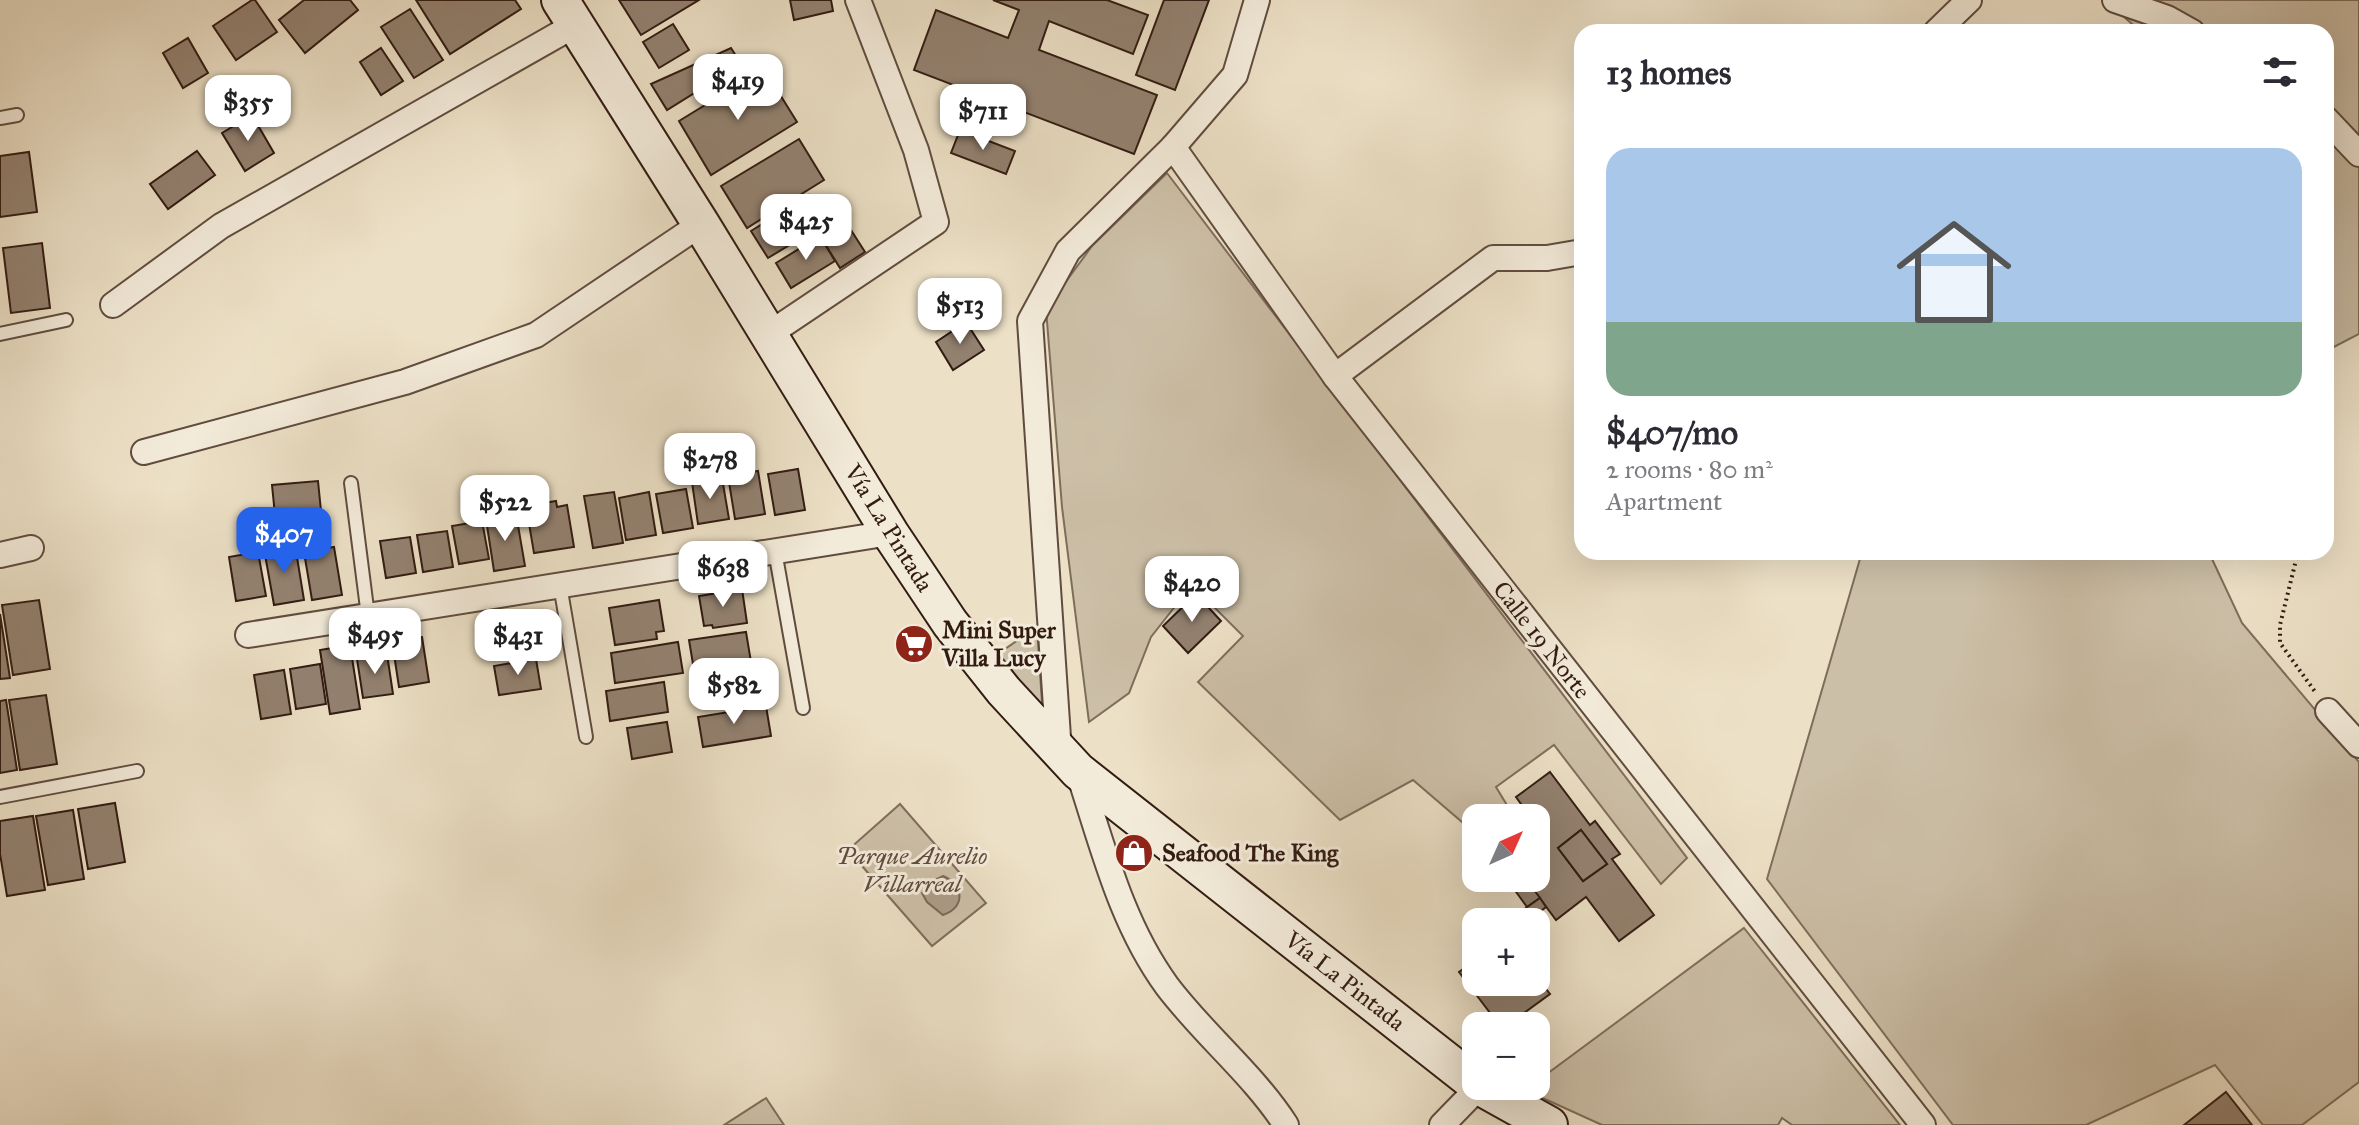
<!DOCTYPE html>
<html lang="en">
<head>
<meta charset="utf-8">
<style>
	:root { --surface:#fff; --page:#f7f7f7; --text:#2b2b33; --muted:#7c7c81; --accent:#2563eb }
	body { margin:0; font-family:"IM FELL Great Primer",serif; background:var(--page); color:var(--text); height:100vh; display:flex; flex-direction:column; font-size:30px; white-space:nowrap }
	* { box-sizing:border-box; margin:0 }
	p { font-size:26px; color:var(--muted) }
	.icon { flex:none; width:44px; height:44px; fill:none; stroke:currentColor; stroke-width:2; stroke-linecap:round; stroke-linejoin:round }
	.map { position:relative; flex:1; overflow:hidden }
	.drawer { position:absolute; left:1574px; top:24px; width:760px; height:536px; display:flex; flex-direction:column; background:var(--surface); border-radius:24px; box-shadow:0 8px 32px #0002 }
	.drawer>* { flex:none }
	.needle { width:52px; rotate:45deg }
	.buttons { position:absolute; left:1462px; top:804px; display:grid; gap:16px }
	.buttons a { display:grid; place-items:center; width:88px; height:88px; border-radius:16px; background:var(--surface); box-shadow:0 8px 32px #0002; font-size:40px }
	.price { position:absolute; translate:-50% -68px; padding:0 18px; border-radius:16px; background:#fff; color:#222; font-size:26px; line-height:52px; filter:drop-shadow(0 2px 4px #0008) }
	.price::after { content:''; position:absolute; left:50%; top:48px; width:24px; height:18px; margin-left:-12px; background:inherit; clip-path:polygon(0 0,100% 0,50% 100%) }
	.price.current { background:var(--accent); color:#fff }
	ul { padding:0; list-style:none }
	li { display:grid; align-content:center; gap:16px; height:424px; padding:0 32px }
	li span { display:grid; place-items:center; height:248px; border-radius:24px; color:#555 }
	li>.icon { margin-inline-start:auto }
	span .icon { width:144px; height:144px; fill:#fffc; stroke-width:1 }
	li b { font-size:34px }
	h2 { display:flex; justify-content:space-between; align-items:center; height:96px; padding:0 32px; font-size:34px }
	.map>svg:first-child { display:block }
	.green { fill:#ccbfa7; stroke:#7f6d5c; stroke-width:2 }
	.water { fill:#ad9d89; stroke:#7c6959; stroke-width:2 }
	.building { fill:#938170; stroke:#321b12; stroke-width:2; fill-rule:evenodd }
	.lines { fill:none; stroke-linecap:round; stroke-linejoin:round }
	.service-casing { stroke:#604c3f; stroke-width:16 }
	.minor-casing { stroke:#604c3f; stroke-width:28 }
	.secondary-casing { stroke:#321b12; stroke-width:40 }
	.path { stroke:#321b12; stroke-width:4; stroke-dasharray:2 4; stroke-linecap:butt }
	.service { stroke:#f3ebda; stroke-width:12 }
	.minor { stroke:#f3ebda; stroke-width:24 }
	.secondary { stroke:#f3ebda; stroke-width:36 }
	.labels { text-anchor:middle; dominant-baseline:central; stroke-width:6; stroke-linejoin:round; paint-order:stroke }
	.street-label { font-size:24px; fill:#321b12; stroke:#f3ebda }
	.poi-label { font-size:24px; font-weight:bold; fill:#321b12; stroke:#f3ebda; text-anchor:start }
	.park-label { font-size:24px; font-style:italic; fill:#604c3f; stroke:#f3ebda }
</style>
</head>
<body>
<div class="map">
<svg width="2359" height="1125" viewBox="0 0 2359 1125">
	<rect width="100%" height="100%" fill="#ece0c6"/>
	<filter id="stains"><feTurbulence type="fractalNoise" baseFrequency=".0025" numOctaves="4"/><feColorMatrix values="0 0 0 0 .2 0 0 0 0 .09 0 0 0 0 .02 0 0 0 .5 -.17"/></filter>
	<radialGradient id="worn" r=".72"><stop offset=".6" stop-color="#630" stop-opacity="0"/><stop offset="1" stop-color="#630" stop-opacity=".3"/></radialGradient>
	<!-- green -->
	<g class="green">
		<polygon points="2105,0 2359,0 2359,334 2326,351 2326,32 2141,32"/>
		<polygon points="1167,173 1687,858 1661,884 1554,745 1496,787 1513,815 1510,818 1476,818 1476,834 1413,780 1340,820 1198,682 1243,636 1192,585 1151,637 1129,693 1089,722 1062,507 1046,309 1092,246"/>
		<polygon points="1862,552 2215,552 2212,559 2242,623 2359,762 2359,1082 2302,1125 2263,1125 2215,1065 2086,1125 1953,1125 1767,879"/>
		<polygon points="1037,627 1043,718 992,658"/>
		<polygon points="900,804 986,903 932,946 848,850"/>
		<polygon points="1744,928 1900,1125 1792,1125 1782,1118 1778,1125 1602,1125 1525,1090 1536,1086 1536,1082"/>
		<polygon points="766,1098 784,1125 724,1125"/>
	</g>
	<!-- water -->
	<path class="water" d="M943,876C964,885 966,907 943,915L927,902L922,893L930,882Z"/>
	<!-- building -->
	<g class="building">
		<polygon points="252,0 255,0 277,32 236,60 213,26"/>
		<polygon points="304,0 350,0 358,10 305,53 279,20"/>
		<polygon points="416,0 515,0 521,9 450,54"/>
		<polygon points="619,0 699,0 641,35"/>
		<polygon points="790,0 831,0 833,11 794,20"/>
		<polygon points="993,0 1107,0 1148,15 1133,54 1049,21 1039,50 1157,95 1134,154 914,70 936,10 1008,38 1019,10"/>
		<polygon points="1164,0 1209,0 1175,90 1136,75"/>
		<polygon points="410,9 443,60 414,78 381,27"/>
		<polygon points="673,24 689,50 659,68 643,42"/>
		<polygon points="188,38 208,73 183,88 163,53"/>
		<polygon points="381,48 403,81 381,95 360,62"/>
		<polygon points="731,48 741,64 667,110 651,84"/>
		<polygon points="764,69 797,122 711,175 679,121"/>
		<polygon points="252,115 274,153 245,171 222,133"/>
		<polygon points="960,130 1015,151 1006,174 951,153"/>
		<polygon points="799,139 824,180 747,228 721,186"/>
		<polygon points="197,151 215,175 168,209 150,184"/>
		<polygon points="29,152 37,212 0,217 0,156"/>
		<polygon points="809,195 826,223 768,258 751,231"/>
		<polygon points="842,216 865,252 840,268 817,231"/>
		<polygon points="820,236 835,261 791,288 776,263"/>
		<polygon points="42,243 50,308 11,313 3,248"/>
		<polygon points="966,322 984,350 953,370 936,342"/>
		<polygon points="798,469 805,510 775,515 768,474"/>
		<polygon points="758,471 765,514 735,519 728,476"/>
		<polygon points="722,478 729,519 698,524 692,482"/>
		<polygon points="318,481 321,511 275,515 272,485"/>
		<polygon points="686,489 693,528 663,533 656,494"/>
		<polygon points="614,492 623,543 593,548 584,496"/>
		<polygon points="649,492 656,535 626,540 619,498"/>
		<polygon points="556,501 557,507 567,505 574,547 534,553 526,506"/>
		<polygon points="516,514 525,566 494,571 486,519"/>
		<polygon points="482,521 489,559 459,564 452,526"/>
		<polygon points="447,531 453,567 423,572 417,535"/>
		<polygon points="410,537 416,573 386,578 380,541"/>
		<polygon points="295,545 304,600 274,605 264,549"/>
		<polygon points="334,547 342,595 312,600 304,552"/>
		<polygon points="258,552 266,596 236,601 229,557"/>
		<polygon points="742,589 747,623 713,628 712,625 704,626 699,596"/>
		<polygon points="1196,594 1221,621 1188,653 1163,626"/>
		<polygon points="39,600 50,669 13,675 2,605"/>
		<polygon points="659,600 664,631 656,632 657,639 615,645 609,608"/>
		<polygon points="0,614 10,678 0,679"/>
		<polygon points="529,621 534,651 491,657 486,627"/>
		<polygon points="746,632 751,662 694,670 689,640"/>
		<polygon points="422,637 429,682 399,687 392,641"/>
		<polygon points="678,642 683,673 615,683 611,653"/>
		<polygon points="350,645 360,709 330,714 320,650"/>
		<polygon points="387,654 393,694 363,698 357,659"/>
		<polygon points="536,659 541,689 499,695 494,666"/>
		<polygon points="320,664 326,704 296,709 290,669"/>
		<polygon points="770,668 775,698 721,706 716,676"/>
		<polygon points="284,670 291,714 261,719 254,675"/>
		<polygon points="664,682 668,712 610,721 606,691"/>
		<polygon points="46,695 57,764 20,770 9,700"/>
		<polygon points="6,700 17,770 0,773 0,701"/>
		<polygon points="766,706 771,736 703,747 698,717"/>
		<polygon points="667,722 672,752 632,759 627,728"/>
		<path d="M1550,772L1590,825L1595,821L1620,854L1612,859L1654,915L1619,941L1586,897L1556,920L1525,878H1536V846L1546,838L1536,824V818H1531L1516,797ZM1581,830L1607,864L1583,881L1558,848Z"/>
		<polygon points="115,803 125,862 88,869 78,809"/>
		<polygon points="73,810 84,879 48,885 36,816"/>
		<polygon points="33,816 45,890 7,896 0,854 0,821"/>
		<polygon points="1581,830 1607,864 1583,881 1558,848"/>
		<polygon points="1506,878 1525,878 1540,898 1527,907"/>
		<polygon points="1540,898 1546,907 1527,922 1506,922"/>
		<polygon points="1476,960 1476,982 1536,982 1536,976 1550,994 1506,1026 1500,1026 1459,972"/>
		<polygon points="2226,1092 2252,1125 2184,1125"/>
	</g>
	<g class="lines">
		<defs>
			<g id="service">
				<polyline points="0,118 17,115"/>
				<polyline points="0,334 66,320"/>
				<polyline points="351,483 368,616"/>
				<polyline points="775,551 803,708"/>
				<polyline points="560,585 586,737"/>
				<polyline points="0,797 137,771"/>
			</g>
			<g id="minor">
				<polyline points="2115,0 2167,18 2192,32"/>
				<polyline points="1936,32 1969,0"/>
				<polyline points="2326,119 2359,154"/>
				<polyline points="1173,147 1335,376 1923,1125"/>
				<polyline points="113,305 221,226 575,25"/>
				<polyline points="769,334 936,222 916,150 858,0"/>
				<polyline points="1335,376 1493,258 1547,258 1582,252"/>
				<polyline points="144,452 405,382 536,335 701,224"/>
				<polyline points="0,555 31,548"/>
				<polyline points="248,635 890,533"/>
				<polyline points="2328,711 2359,745"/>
				<polyline points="1059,752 1030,321 1068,251 1173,147 1235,75 1257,0"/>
				<path d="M1079,774C1103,847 1121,923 1167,986C1204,1035 1253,1074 1286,1125"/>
				<polyline points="1442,1125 1480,1086"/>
			</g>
			<g id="secondary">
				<polyline points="560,0 701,224 890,533 950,623 1004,691 1078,771 1476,1084"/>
				<polyline points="1479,1086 1549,1125"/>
			</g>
		</defs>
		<!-- service casing -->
		<use href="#service" class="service-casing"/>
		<!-- minor casing -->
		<use href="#minor" class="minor-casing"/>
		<!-- secondary casing -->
		<use href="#secondary" class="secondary-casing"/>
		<!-- path -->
		<polyline class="path" points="2298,552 2280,625 2280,643 2316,693"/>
		<!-- service -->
		<use href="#service" class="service"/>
		<!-- minor -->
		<use href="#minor" class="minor"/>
		<!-- secondary -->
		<use href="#secondary" class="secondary"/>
	</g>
	<!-- icons -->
	<defs>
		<symbol id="supermarket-disc" viewBox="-11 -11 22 22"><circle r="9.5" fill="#8f2418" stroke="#f3ebda"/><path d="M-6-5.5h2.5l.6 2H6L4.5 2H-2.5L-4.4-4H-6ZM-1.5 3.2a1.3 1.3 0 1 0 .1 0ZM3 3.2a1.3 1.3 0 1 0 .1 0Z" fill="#fff"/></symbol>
		<symbol id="shop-disc" viewBox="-11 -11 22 22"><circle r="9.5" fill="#8f2418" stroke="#f3ebda"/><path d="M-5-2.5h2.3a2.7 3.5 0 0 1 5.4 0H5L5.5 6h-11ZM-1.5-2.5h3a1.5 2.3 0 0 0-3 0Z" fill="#fff"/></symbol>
	</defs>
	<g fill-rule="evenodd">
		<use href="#supermarket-disc" x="892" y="622" width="44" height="44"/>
		<use href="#shop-disc" x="1112" y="831" width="44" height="44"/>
	</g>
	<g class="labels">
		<!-- street labels -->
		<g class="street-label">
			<text transform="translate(889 528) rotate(58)">Vía La Pintada</text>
			<text transform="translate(1542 640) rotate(52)">Calle 19 Norte</text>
			<text transform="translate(1345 981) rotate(38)">Vía La Pintada</text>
		</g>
		<!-- poi labels -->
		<g class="poi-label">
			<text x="942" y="630">Mini Super<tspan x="942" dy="28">Villa Lucy</tspan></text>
			<text x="1162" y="853">Seafood The King</text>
		</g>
		<!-- park labels -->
		<g class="park-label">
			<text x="912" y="856">Parque Aurelio<tspan x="912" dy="28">Villarreal</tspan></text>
		</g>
	</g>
	<rect width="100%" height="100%" filter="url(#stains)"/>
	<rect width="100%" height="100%" fill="url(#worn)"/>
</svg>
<div class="buttons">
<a><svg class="needle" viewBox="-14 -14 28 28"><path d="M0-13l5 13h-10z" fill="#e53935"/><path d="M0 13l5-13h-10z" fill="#7c7c81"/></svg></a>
<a>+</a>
<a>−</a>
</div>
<b class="price" style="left:738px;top:122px">$419</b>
<b class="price" style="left:248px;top:143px">$355</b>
<b class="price" style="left:983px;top:152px">$711</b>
<b class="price" style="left:806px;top:262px">$425</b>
<b class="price" style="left:960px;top:346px">$513</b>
<b class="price" style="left:710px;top:501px">$278</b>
<b class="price" style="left:505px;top:543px">$522</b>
<b class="price current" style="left:284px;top:575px">$407</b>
<b class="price" style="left:723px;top:609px">$638</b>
<b class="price" style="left:1192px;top:624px">$420</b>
<b class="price" style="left:375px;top:676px">$495</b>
<b class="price" style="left:518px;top:677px">$431</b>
<b class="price" style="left:734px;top:726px">$582</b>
<section class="drawer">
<h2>13 homes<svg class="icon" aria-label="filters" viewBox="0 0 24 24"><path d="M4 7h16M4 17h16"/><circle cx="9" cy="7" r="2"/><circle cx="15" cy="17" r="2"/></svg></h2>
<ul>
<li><span style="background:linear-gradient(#a9c7e8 70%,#7fa58c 0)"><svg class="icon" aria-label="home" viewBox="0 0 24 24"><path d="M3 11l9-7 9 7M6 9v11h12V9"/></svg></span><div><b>$407/mo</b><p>2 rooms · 80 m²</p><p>Apartment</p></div></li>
</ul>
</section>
</div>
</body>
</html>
